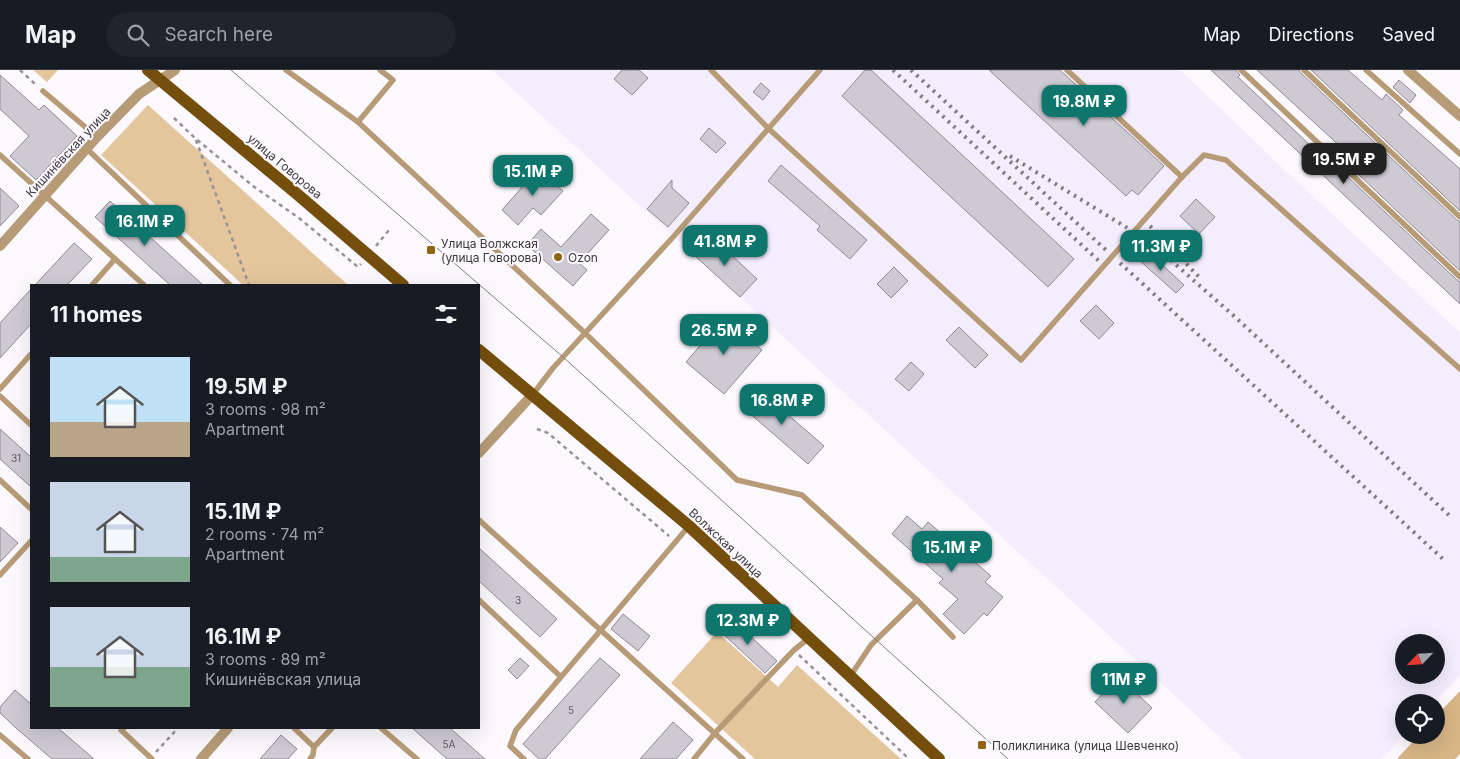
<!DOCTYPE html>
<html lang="en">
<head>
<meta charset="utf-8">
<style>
	:root { --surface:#171b24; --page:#20242c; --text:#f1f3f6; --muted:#9ea1a6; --line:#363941; --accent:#0f766e }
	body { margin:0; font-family:Inter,sans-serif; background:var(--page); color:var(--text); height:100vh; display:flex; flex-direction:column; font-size:19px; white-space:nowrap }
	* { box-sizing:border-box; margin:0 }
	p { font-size:16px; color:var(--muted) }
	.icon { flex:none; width:28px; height:28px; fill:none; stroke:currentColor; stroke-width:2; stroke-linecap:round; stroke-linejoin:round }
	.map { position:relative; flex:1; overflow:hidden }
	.drawer { position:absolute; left:30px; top:214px; width:450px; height:445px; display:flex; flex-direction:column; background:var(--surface); border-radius:0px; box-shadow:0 5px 20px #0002 }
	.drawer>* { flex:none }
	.needle { width:32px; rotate:245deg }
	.controls { position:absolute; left:1395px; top:564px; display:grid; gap:10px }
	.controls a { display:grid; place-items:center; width:50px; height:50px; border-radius:50%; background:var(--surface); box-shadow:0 5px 20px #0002; font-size:25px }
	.price { position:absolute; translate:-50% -42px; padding:0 11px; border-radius:10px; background:var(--accent); color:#fff; font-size:16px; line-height:32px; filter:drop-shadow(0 1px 2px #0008) }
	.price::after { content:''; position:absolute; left:50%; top:30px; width:15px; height:11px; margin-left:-8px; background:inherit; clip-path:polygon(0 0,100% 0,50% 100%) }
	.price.on { background:#222; color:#fff }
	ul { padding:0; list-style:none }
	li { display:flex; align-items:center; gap:15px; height:125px; padding:0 20px }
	li span { display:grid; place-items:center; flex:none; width:140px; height:100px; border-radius:0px; color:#555 }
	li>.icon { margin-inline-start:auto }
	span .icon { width:60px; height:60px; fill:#fffc; stroke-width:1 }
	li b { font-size:21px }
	h2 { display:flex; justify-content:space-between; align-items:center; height:60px; padding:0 20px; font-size:21px }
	header { display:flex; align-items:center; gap:30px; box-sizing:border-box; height:70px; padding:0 25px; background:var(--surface); border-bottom:1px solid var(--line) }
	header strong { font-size:24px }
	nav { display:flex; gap:28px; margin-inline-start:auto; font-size:18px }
	.search { width:350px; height:45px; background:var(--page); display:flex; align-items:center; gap:12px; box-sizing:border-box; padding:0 18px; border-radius:28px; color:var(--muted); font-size:19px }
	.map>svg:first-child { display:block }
	.built { fill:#f4edfe; fill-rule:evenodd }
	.green { fill:#e4c69d }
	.forest { fill:#d7b586 }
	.building { fill:#cecad4; stroke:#8f8b94 }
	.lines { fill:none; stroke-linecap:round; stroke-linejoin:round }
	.path { stroke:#969398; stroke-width:2.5; stroke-dasharray:4 4; stroke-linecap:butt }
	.service { stroke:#b69b76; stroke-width:5.5 }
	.minor { stroke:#b69b76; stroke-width:10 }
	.primary { stroke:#744e0c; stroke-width:12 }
	.tram { stroke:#807d82; stroke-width:1 }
	.rail { stroke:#807d82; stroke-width:4; stroke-dasharray:2.5 5; stroke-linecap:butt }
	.poi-dot { fill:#926310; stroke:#fbf8fe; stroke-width:2 }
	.labels { text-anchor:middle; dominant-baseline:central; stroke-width:4; stroke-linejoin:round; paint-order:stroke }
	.number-label { font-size:10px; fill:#5f5c62 }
	.street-label { font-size:12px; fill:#3a383c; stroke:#fbf8fe }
	.poi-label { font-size:12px; fill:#3a383c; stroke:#fbf8fe; text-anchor:start }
</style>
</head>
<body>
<header>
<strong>Map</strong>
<div class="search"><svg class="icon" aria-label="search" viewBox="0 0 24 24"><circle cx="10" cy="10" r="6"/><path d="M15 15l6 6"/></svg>Search here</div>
<nav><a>Map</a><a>Directions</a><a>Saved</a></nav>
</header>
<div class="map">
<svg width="1460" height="689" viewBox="0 0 1460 689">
	<rect width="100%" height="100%" fill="#fbf8fe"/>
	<!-- built -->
	<path class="built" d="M492,0H1180L1291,106L1460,263V605L1435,632H1404V665L1382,689H1244ZM1404,572H1436V605H1404Z"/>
	<!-- green -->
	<g class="green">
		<polygon points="33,0 58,0 47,12"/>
		<polygon points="148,35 348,215 243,215 101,85"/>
		<polygon points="717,562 778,617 797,595 901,689 755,689 671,613"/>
	</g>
	<!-- forest -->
	<polygon class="forest" points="1460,621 1460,684 1455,689 1397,689 1419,665 1436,665 1436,646"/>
	<!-- building -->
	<g class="building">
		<polygon points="622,0 639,0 648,8 632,25 614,9"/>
		<polygon points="865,0 871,0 1074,189 1048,217 842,26"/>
		<polygon points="989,0 1060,0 1164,96 1138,125 1132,120 1126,126"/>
		<polygon points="1211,0 1236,0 1240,5 1238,7 1329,93 1331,91 1457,210 1460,212 1460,234"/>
		<polygon points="1257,0 1299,0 1301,3 1457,150 1460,152 1460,201 1337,84 1342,78"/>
		<polygon points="1311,0 1348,0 1382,30 1386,24 1403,40 1399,45 1460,99 1460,141"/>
		<polygon points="0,5 39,40 44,35 77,66 36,110 10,86 29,66 0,39"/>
		<polygon points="1399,10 1416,25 1410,33 1393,17"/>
		<polygon points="761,13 770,21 763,30 753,22"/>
		<polygon points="709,58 726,73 716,83 700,69"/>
		<polygon points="781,95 867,170 850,189 817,160 820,156 768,111"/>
		<polygon points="538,99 563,121 541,145 533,138 518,155 502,140"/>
		<polygon points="672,110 672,118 689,133 668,157 647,139"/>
		<polygon points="0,118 19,136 0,156"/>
		<polygon points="1196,129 1215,147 1199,164 1180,146"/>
		<polygon points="110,131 203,215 170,215 95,147"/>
		<polygon points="591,144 609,160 579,193 587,200 573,216 527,175 541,159 561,177"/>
		<polygon points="711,166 757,209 740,227 694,185"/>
		<polygon points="74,173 92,189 67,215 35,215"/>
		<polygon points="1146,180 1184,215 1176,223 1138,189"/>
		<polygon points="894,197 908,211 891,228 877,214"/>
		<polygon points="31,219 31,254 0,288 0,253"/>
		<polygon points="1096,235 1114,253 1099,269 1080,251"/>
		<polygon points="725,247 762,280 724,324 686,292"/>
		<polygon points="959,257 988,285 975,298 946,270"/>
		<polygon points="911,292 924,304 909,321 895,309"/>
		<polygon points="756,317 824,376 808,394 740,335"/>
		<polygon points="0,359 31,387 31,417 0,389"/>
		<polygon points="907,446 922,459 928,452 991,506 985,512 1003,527 987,546 984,543 964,564 943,544 958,529 939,513 943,509 892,464"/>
		<polygon points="0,457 18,473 0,492"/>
		<polygon points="479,478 557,549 540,567 479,511"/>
		<polygon points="623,544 650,566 638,581 611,559"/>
		<polygon points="732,549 777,591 765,603 720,561"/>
		<polygon points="520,588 529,596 517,609 508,600"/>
		<polygon points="600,588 620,605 545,689 539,689 523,674"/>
		<polygon points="1119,607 1152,638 1128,663 1095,632"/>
		<polygon points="15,620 31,634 31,658 58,658 94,689 52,689 16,658 0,643 0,637"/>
		<polygon points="673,652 693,670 676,689 640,689"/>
		<polygon points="412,658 450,658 485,689 447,689"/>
		<polygon points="281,665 297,679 288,689 260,689"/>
	</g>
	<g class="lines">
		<!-- path -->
		<g class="path">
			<polyline points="20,0 36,15"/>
			<polyline points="174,48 195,68 253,116 299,148 358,197 361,194"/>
			<polyline points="196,70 249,215"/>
			<polyline points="376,176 389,160"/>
			<polyline points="537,359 548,363 669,466"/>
			<polyline points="799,585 909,689"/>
			<polyline points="156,682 178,658"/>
		</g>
		<!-- service -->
		<g class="service">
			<polyline points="286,0 358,52 585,263 737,410 802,425 917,530 953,567"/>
			<polyline points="711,0 769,59 1021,290 1182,107 1204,85 1226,90 1460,299"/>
			<polyline points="1067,0 1182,107"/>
			<polyline points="1241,0 1460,207"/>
			<polyline points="1304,0 1460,147"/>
			<polyline points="1366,0 1460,84"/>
			<polyline points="43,21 97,67"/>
			<polyline points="358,52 393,10 380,0"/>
			<polyline points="87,79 230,215"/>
			<polyline points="0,85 144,215"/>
			<polyline points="92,215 115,189"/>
			<polyline points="0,319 31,284"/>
			<polyline points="533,324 553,298 674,166 820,0"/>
			<polyline points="0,326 31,355"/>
			<polyline points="0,410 31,439"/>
			<polyline points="479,450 743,689"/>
			<polyline points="0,505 31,471"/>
			<polyline points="479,530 560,606"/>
			<polyline points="851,605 871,575 917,530"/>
			<polyline points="124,658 121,660 152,689"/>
			<polyline points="294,658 314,677"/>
			<polyline points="381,658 417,689"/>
			<polyline points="0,665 28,689"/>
			<polyline points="310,689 313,685 314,677 332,658"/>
			<polyline points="524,689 510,676 516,660 689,456"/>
			<polyline points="694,689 715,663 794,580 809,568"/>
		</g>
		<!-- minor -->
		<g class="minor">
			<polyline points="1408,0 1460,46"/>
			<polyline points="0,176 97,67 139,24 175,0"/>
			<polyline points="479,383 532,325"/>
			<polyline points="201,689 228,658"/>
		</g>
		<!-- primary -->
		<g class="primary">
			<polyline points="148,0 297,124 403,215"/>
			<polyline points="479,280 689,456 939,689"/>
		</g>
		<!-- tram -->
		<polyline class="tram" points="231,0 563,287 1008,689"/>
		<!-- rail -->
		<g class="rail">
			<polyline points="893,0 1099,191"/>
			<polyline points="911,0 1107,181"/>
			<polyline points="1010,86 1129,159"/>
			<polyline points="1150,156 1199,207"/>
			<polyline points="1141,167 1166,186 1234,246 1451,447"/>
			<polyline points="1120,193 1443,489"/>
		</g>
	</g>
	<!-- markers -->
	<g class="poi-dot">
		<rect x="426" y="175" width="10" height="10" rx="2.5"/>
		<circle cx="558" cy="187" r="5"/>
		<rect x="977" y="670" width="10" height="10" rx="2.5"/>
	</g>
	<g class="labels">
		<!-- number labels -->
		<g class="number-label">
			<text x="16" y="388">31</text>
			<text x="518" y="530">3</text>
			<text x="571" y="640">5</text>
			<text x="449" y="674">5А</text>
		</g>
		<!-- street labels -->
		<g class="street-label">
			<text transform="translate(68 82) rotate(-47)">Кишинёвская улица</text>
			<text transform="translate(285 96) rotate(40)">улица Говорова</text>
			<text transform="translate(726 473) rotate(43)">Волжская улица</text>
		</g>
		<!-- poi labels -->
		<g class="poi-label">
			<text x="441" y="173">Улица Волжская<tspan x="441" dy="14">(улица Говорова)</tspan></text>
			<text x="568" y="187">Ozon</text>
			<text x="992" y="675">Поликлиника (улица Шевченко)</text>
		</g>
	</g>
</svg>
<div class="controls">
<a><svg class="needle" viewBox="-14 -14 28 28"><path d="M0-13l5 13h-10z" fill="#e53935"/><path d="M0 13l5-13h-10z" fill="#9ea1a6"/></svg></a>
<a><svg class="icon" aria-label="locate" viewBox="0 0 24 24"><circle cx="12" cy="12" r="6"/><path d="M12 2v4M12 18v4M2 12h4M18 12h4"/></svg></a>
</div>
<b class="price" style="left:1084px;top:57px">19.8M ₽</b>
<b class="price on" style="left:1344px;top:115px">19.5M ₽</b>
<b class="price" style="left:533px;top:127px">15.1M ₽</b>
<b class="price" style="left:145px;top:177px">16.1M ₽</b>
<b class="price" style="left:725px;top:197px">41.8M ₽</b>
<b class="price" style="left:1161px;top:202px">11.3M ₽</b>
<b class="price" style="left:724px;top:286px">26.5M ₽</b>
<b class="price" style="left:782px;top:356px">16.8M ₽</b>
<b class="price" style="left:952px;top:503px">15.1M ₽</b>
<b class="price" style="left:748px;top:576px">12.3M ₽</b>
<b class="price" style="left:1124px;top:635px">11M ₽</b>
<section class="drawer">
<h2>11 homes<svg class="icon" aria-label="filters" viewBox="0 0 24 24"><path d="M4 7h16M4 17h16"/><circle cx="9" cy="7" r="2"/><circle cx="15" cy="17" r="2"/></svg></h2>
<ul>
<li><span style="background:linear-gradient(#bfe0f5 65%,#b9a48a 0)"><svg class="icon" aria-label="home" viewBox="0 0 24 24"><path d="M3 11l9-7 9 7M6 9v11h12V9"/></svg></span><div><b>19.5M ₽</b><p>3 rooms · 98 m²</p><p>Apartment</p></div></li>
<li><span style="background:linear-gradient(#c9d6e8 75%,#7fa58c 0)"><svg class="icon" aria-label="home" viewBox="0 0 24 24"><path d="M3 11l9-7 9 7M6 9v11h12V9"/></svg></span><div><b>15.1M ₽</b><p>2 rooms · 74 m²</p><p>Apartment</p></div></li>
<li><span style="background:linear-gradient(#c9d6e8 60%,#7fa58c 0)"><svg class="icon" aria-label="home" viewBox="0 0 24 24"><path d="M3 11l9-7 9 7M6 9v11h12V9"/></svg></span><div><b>16.1M ₽</b><p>3 rooms · 89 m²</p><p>Кишинёвская улица</p></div></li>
</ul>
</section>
</div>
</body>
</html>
